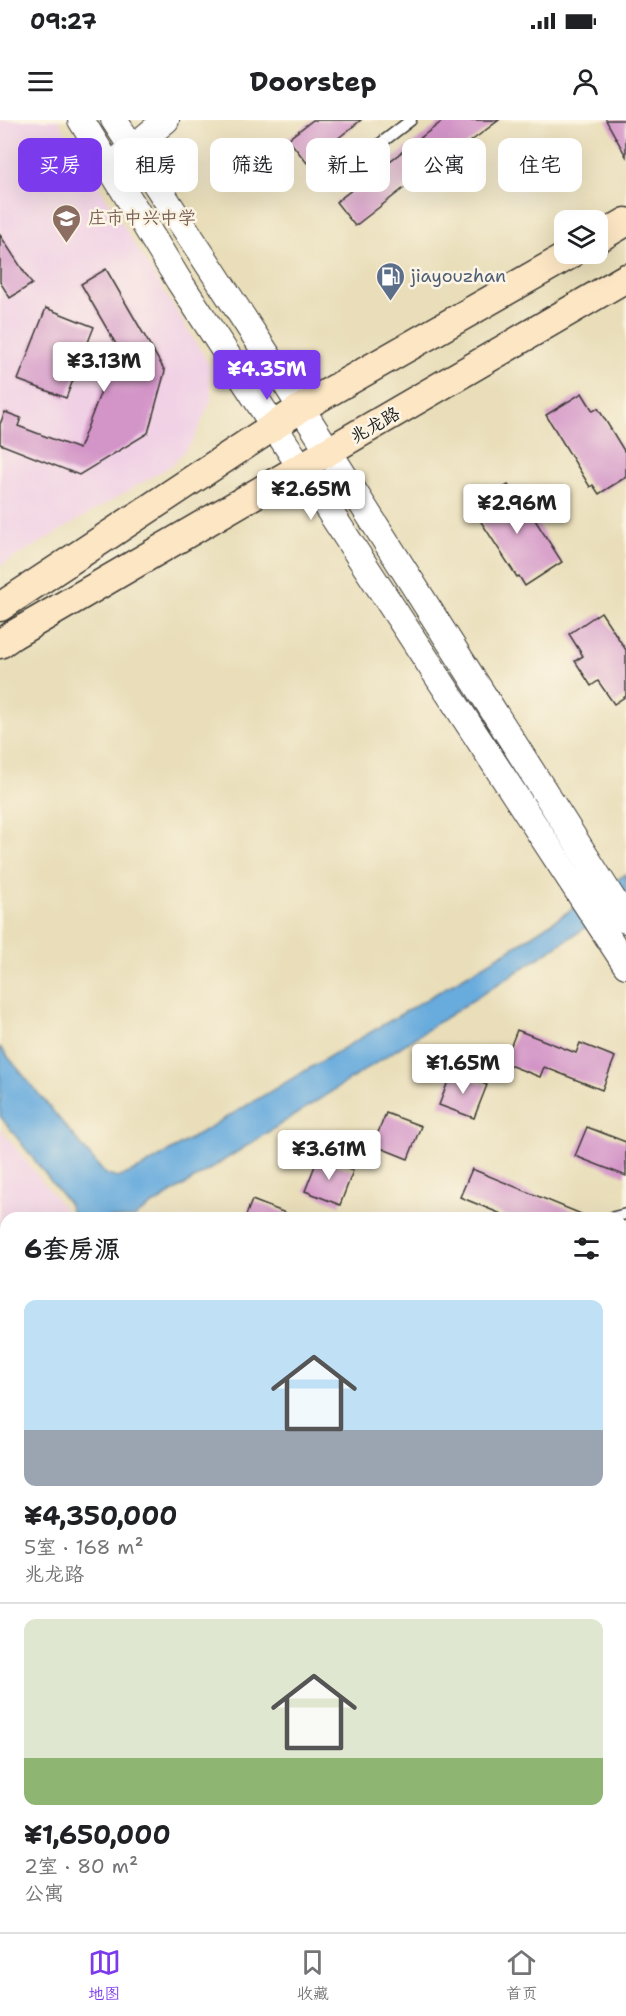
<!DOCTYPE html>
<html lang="zh">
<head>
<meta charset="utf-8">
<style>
	:root { --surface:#fff; --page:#f2f2f2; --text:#202124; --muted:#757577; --line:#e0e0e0; --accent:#7c3aed }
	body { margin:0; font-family:"Shantell Sans","LXGW WenKai TC",sans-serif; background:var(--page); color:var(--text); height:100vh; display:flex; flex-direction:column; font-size:22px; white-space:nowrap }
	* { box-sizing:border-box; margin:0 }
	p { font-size:20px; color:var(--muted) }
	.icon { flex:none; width:33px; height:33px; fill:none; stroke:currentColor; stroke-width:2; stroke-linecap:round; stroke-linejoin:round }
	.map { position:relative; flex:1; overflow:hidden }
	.drawer { position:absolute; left:0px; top:1092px; width:627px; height:720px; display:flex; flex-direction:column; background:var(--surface); border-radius:18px 18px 0 0; box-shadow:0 6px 24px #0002 }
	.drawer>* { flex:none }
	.banner { position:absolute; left:18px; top:18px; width:591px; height:54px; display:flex; gap:12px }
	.controls { position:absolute; left:554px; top:90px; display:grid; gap:12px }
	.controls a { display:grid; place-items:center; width:54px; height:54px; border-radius:12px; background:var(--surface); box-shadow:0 6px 24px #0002; font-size:30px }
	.price { position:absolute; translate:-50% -51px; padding:0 14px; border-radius:6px; background:#fff; color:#222; font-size:20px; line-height:39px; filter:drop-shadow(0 2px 3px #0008) }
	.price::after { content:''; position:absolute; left:50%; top:36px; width:18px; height:14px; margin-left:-9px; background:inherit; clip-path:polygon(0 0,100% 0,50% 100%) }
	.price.on { background:var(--accent); color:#fff }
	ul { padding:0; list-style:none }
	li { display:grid; align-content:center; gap:12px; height:318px; padding:0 24px }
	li+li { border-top:2px solid var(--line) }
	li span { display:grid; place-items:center; height:186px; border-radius:12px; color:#555 }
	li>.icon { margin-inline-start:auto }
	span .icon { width:108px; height:108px; fill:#fffc; stroke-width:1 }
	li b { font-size:26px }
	h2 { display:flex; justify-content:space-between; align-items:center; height:72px; padding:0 24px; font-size:26px }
	.tag { padding:0 21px; border-radius:12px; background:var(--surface); box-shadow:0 6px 24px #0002; font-size:21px; line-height:54px }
	.tag.on { background:var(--accent); color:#fff }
	.status { display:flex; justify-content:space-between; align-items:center; height:42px; padding:0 30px; background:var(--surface); direction:ltr }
	.status svg { height:16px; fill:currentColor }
	header { display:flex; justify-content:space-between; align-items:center; height:78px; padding:0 24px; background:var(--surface); font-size:27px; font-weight:700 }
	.tab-bar { display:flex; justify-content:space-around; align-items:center; height:84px; border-top:2px solid var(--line); background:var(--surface); font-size:16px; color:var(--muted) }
	.tab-bar a { display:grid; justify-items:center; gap:3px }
	.tab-bar .on { color:var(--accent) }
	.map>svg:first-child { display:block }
	.built { fill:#f0d0e5 }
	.water { fill:#68abdd; stroke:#42647c; stroke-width:1.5 }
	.building { fill:#d394c7 }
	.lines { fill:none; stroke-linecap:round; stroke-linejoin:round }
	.service-casing { stroke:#3b3934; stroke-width:13 }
	.tertiary-casing { stroke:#3b3934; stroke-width:28 }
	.secondary-casing { stroke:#3b3934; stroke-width:31 }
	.service { stroke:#fff; stroke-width:10 }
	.tertiary { stroke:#fff; stroke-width:26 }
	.secondary { stroke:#fce6c4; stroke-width:28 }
	.labels { text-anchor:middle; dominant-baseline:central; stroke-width:5; stroke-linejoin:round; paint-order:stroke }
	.education-label { font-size:18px; fill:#785e54; stroke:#fcf5e5; text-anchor:start }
	.service-label { font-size:18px; fill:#4e5e75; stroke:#fcf5e5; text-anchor:start }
	.street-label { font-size:18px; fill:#1c1c1c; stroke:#fcf5e5 }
</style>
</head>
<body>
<div class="status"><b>09:27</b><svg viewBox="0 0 49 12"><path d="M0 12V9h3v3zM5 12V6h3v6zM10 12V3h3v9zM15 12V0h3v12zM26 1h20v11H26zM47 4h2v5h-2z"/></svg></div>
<header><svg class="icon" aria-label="menu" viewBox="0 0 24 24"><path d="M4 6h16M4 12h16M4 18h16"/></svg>Doorstep<svg class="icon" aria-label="person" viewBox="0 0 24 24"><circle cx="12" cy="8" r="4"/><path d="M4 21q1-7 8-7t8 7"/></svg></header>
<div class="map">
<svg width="626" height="1812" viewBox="0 0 626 1812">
	<rect width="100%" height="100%" fill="#fcf5e5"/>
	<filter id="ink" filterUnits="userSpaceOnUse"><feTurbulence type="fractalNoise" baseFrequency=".0167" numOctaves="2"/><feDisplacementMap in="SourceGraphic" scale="12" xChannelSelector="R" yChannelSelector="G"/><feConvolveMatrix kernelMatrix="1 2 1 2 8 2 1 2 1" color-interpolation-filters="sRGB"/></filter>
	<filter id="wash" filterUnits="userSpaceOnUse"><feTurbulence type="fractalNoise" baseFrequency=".008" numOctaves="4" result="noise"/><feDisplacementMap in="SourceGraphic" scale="24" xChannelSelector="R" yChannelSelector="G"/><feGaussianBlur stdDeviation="1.35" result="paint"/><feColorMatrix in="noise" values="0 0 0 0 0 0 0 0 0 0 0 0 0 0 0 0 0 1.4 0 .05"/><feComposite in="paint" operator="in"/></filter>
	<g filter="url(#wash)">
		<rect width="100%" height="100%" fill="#e9deb9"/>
		<!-- built -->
		<g class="built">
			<polygon points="0,0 58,0 210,246 211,280 193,321 172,345 0,446"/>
			<polygon points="0,1008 66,1091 67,1098 6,1098 6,1143 0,1146"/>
			<polygon points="626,1108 626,1194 621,1187 621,1111"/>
		</g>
		<!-- water -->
		<g class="water">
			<path d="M626,754V782C463,885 302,993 138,1094L135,1098H74L68,1083L0,996V927L105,1054L117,1058L141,1048L511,829Z"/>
			<polygon points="621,1707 626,1713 626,1785 621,1779"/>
		</g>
		<g id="blocks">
			<!-- building -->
			<g class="building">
				<polygon points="313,0 361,0 307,43 288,19"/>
				<polygon points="444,0 499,0 446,40 444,37 355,106 336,82"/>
				<polygon points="606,0 626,0 626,36"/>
				<polygon points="0,115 32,164 10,178 0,162"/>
				<polygon points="106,149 165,251 148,313 79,355 0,324 0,304 5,292 21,298 18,306 79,329 111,245 124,238 81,164"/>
				<polygon points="46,188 94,207 66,278 18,260"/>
				<polygon points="582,273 593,291 598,288 626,334 626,357 599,374 593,365 590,367 546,295"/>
				<polygon points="508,365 518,380 521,378 562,442 525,466 519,456 517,457 472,388"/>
				<polygon points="601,492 626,530 626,576 614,584 598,561 591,566 575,541 583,536 569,514"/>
				<polygon points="517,910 576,933 580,923 615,937 602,970 544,947 540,957 504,943"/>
				<polygon points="452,951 487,965 474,998 439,985"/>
				<polygon points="386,993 421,1006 408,1039 373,1025"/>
				<polygon points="587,1007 626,1022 626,1056 575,1036"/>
				<polygon points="318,1038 353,1051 340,1085 305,1071"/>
				<polygon points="472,1049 591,1098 511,1098 460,1077"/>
				<polygon points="252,1080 296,1097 296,1098 245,1098"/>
			</g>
		</g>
	</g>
	<g filter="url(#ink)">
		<use href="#blocks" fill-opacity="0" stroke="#3b3934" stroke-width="1.5"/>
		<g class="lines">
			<defs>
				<g id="service">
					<polyline points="338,56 411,0"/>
					<polyline points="610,1098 626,1094"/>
					<polyline points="0,1317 6,1313"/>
					<polyline points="0,1516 6,1508"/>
					<polyline points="621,1568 626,1564"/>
					<polyline points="621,1635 626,1642"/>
					<polyline points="0,1660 6,1663"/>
					<polyline points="292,1806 303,1812"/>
					<polyline points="347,1812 352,1806"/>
				</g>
				<g id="tertiary">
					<polyline points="81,0 179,161 626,845"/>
					<polyline points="114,0 270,239 626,800"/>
					<polyline points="119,39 166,0"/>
				</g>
				<g id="secondary">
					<polyline points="597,119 626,102"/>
					<polyline points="0,487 301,288 571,134"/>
					<polyline points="0,524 13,515 626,158"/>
				</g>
			</defs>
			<!-- service casing -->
			<use href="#service" class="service-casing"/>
			<!-- tertiary casing -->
			<use href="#tertiary" class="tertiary-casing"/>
			<!-- secondary casing -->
			<use href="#secondary" class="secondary-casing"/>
			<!-- service -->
			<use href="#service" class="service"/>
			<!-- tertiary -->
			<use href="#tertiary" class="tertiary"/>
			<!-- secondary -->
			<use href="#secondary" class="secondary"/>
		</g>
	</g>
	<!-- icons -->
	<defs>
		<symbol id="school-pin" viewBox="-11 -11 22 30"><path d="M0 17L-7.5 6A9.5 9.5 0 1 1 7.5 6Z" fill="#8d6e63" stroke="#fcf5e5"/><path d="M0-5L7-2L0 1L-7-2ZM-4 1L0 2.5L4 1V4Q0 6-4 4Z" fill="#fff"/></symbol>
		<symbol id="fuel-pin" viewBox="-11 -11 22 30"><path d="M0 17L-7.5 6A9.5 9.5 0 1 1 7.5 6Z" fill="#5c6f8a" stroke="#fcf5e5"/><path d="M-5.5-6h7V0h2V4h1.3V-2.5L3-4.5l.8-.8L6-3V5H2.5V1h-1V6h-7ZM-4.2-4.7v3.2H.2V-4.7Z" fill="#fff"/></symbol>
	</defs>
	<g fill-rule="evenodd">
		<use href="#school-pin" x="50" y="82" width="33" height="45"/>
		<use href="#fuel-pin" x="374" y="140" width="33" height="45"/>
	</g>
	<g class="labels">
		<!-- education labels -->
		<g class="education-label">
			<text x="88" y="98">庄市中兴中学</text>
		</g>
		<!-- service labels -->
		<g class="service-label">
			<text x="411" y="156">jiayouzhan</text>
		</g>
		<!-- street labels -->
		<g class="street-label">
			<text transform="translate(375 305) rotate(-30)">兆龙路</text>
		</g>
	</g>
</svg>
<div class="controls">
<a><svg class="icon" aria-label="layers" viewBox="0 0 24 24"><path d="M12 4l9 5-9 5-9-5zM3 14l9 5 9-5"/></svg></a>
</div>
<b class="price" style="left:104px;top:273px">¥3.13M</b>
<b class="price on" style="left:267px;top:281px">¥4.35M</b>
<b class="price" style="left:311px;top:401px">¥2.65M</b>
<b class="price" style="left:517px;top:415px">¥2.96M</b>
<b class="price" style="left:463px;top:975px">¥1.65M</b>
<b class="price" style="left:329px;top:1061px">¥3.61M</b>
<div class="banner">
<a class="tag on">买房</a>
<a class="tag">租房</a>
<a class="tag">筛选</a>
<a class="tag">新上</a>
<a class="tag">公寓</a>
<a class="tag">住宅</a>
</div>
<section class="drawer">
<h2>6套房源<svg class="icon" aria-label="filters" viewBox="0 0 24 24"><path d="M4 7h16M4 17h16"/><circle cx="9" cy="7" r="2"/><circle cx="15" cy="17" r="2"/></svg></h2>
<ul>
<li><span style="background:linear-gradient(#bfe0f5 70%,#9aa5b1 0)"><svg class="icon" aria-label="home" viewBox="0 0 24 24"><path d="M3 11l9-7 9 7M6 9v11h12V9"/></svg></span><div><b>¥4,350,000</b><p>5室 · 168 m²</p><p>兆龙路</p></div></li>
<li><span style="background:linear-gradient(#dfe7d0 75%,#8fb573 0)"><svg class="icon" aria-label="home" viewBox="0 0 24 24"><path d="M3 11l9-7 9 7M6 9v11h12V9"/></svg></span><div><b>¥1,650,000</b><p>2室 · 80 m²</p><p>公寓</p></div></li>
</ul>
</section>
</div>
<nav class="tab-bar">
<a class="on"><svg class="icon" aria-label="map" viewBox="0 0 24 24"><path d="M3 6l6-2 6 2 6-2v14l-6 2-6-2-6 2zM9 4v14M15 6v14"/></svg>地图</a>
<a><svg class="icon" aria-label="saved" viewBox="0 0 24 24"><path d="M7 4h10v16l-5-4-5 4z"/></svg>收藏</a>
<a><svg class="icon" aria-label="home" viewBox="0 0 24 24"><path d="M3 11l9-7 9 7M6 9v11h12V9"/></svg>首页</a>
</nav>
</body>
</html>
